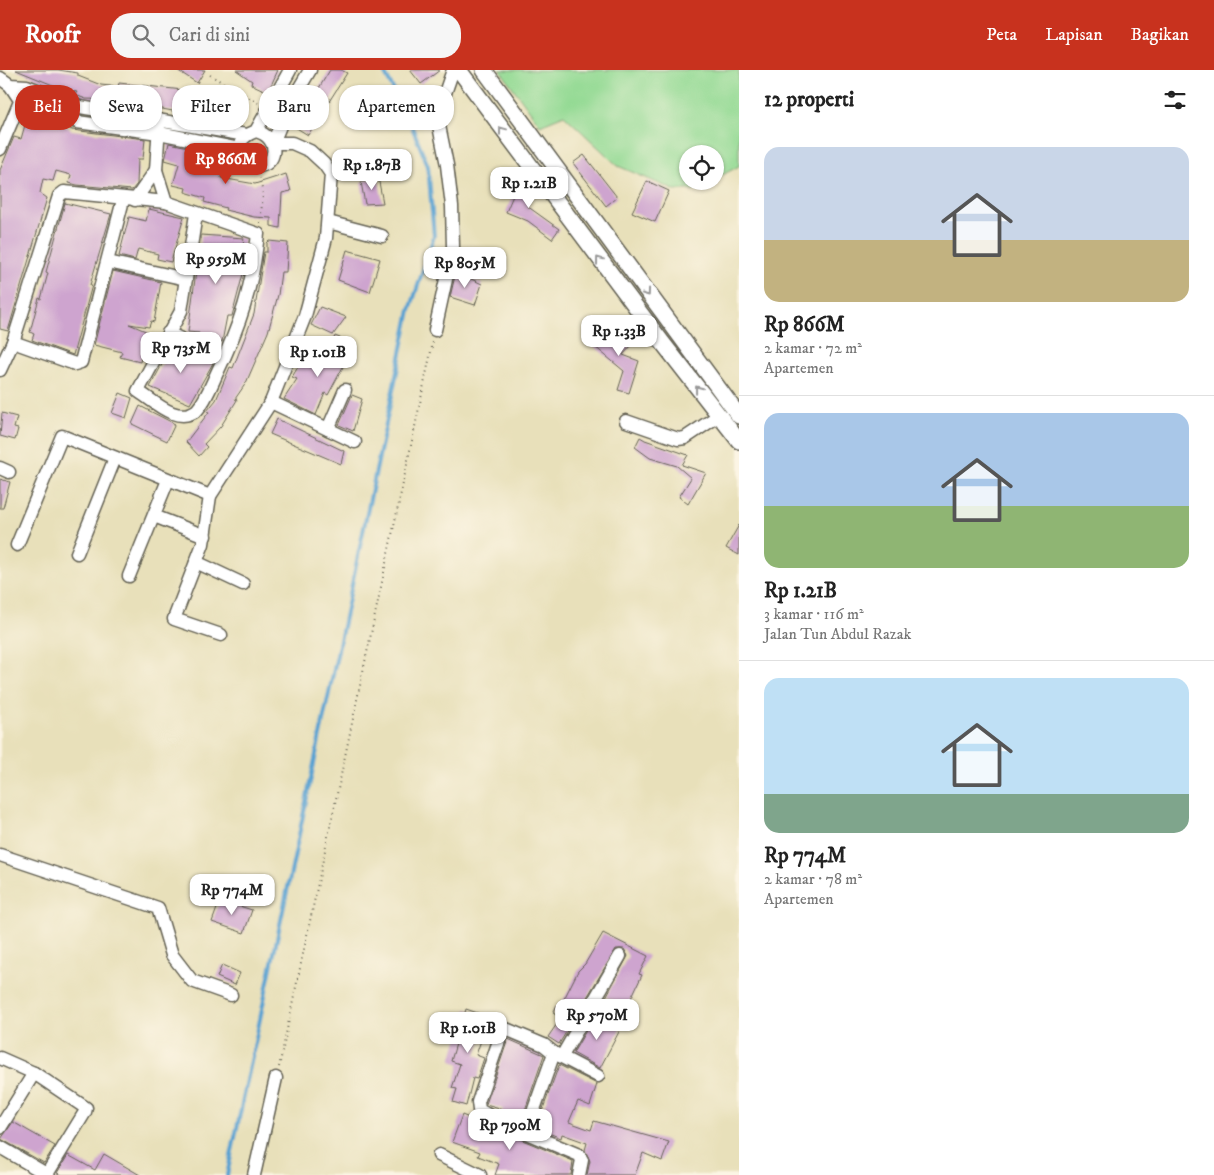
<!DOCTYPE html>
<html lang="id">
<head>
<meta charset="utf-8">
<style>
	:root { --surface:#fff; --page:#f6f6f6; --text:#222; --muted:#767676; --line:#e0e0e0; --accent:#c8321e }
	body { margin:0; font-family:"IM FELL DW Pica",serif; background:var(--page); color:var(--text); height:100vh; display:flex; flex-direction:column; font-size:19px; white-space:nowrap }
	* { box-sizing:border-box; margin:0 }
	p { font-size:16px; color:var(--muted) }
	.icon { flex:none; width:28px; height:28px; fill:none; stroke:currentColor; stroke-width:2; stroke-linecap:round; stroke-linejoin:round }
	.map { position:relative; flex:1; overflow:hidden }
	.sheet { display:flex; flex-direction:column; background:var(--surface); width:475px }
	.sheet>* { flex:none }
	.top-card { position:absolute; left:15px; top:15px; width:475px; height:45px; display:flex; gap:10px }
	.tools { position:absolute; left:679px; top:75px; display:grid; gap:10px }
	.tools a { display:grid; place-items:center; width:45px; height:45px; border-radius:50%; background:var(--surface); box-shadow:0 1px 4px #0004; font-size:25px }
	.price { position:absolute; translate:-50% -42px; padding:0 11px; border-radius:10px; background:#fff; color:#222; font-size:16px; line-height:32px; filter:drop-shadow(0 1px 2px #0008) }
	.price::after { content:''; position:absolute; left:50%; top:30px; width:15px; height:11px; margin-left:-8px; background:inherit; clip-path:polygon(0 0,100% 0,50% 100%) }
	.price.on { background:var(--accent); color:#fff }
	ul { padding:0; list-style:none }
	li { display:grid; align-content:center; gap:10px; height:265px; padding:0 25px }
	li+li { border-top:1px solid var(--line) }
	li span { display:grid; place-items:center; height:155px; border-radius:15px; color:#555 }
	li>.icon { margin-inline-start:auto }
	span .icon { width:90px; height:90px; fill:#fffc; stroke-width:1 }
	li b { font-size:21px }
	h2 { display:flex; justify-content:space-between; align-items:center; height:60px; padding:0 25px; font-size:21px }
	.chip { padding:0 18px; border-radius:20px; background:var(--surface); box-shadow:0 1px 4px #0004; font-size:18px; line-height:45px }
	.chip.on { background:var(--accent); color:#fff }
	header { display:flex; align-items:center; gap:30px; box-sizing:border-box; height:70px; padding:0 25px; background:var(--accent); color:#fff }
	header strong { font-size:24px }
	nav { display:flex; gap:28px; margin-inline-start:auto; font-size:18px }
	.search { width:350px; height:45px; background:var(--page); display:flex; align-items:center; gap:12px; box-sizing:border-box; padding:0 18px; border-radius:20px; color:var(--muted); font-size:19px }
	main { display:flex; flex:1; min-height:0 }
	.map>svg:first-child { display:block }
	.green { fill:#94da94; stroke:#587b58 }
	.lines { fill:none; stroke-linecap:round; stroke-linejoin:round }
	.stream { stroke:#5aa2d1; stroke-width:4 }
	.building { fill:#cea4cf }
	.minor-casing { stroke:#636153; stroke-width:15 }
	.major-casing { stroke:#636153; stroke-width:18 }
	.path { stroke:#636153; stroke-width:2; stroke-dasharray:1 4; stroke-linecap:butt }
	.minor { stroke:#fff; stroke-width:12 }
	.major { stroke:#fff; stroke-width:15 }
	.oneway { stroke:#999 }
</style>
</head>
<body>
<header>
<strong>Roofr</strong>
<div class="search"><svg class="icon" aria-label="search" viewBox="0 0 24 24"><circle cx="10" cy="10" r="6"/><path d="M15 15l6 6"/></svg>Cari di sini</div>
<nav><a>Peta</a><a>Lapisan</a><a>Bagikan</a></nav>
</header>
<main>
<div class="map">
<svg width="739" height="1105" viewBox="0 0 739 1105">
	<rect width="100%" height="100%" fill="#fcf5e5"/>
	<filter id="ink" filterUnits="userSpaceOnUse"><feTurbulence type="fractalNoise" baseFrequency=".02" numOctaves="2"/><feDisplacementMap in="SourceGraphic" scale="10" xChannelSelector="R" yChannelSelector="G"/><feConvolveMatrix kernelMatrix="1 2 1 2 8 2 1 2 1" color-interpolation-filters="sRGB"/></filter>
	<filter id="wash" filterUnits="userSpaceOnUse"><feTurbulence type="fractalNoise" baseFrequency=".0096" numOctaves="4" result="noise"/><feDisplacementMap in="SourceGraphic" scale="20" xChannelSelector="R" yChannelSelector="G"/><feGaussianBlur stdDeviation="1.12" result="paint"/><feColorMatrix in="noise" values="0 0 0 0 0 0 0 0 0 0 0 0 0 0 0 0 0 1.4 0 .05"/><feComposite in="paint" operator="in"/></filter>
	<g filter="url(#wash)">
		<rect width="100%" height="100%" fill="#e8e0ba"/>
		<!-- green -->
		<polygon class="green" points="500,0 739,0 739,96 715,109 715,84 688,84 688,111 710,111 694,120 674,120 618,96 564,45 540,55"/>
		<g class="lines">
			<!-- stream -->
			<polyline class="stream" points="227,1105 410,240 434,166 428,96 408,47 383,0"/>
		</g>
		<g id="blocks">
			<!-- building -->
			<g class="building">
				<polygon points="16,0 58,0 78,3 78,6 101,15 118,17 119,13 192,21 190,25 238,35 234,53 147,36 147,31 86,29 75,25 77,22 65,20"/>
				<polygon points="177,0 205,0 197,13"/>
				<polygon points="236,0 278,0 268,22 251,14 252,11"/>
				<polygon points="330,0 341,0 347,3 308,65 295,57"/>
				<polygon points="410,0 440,0 421,14"/>
				<polygon points="27,48 42,52 41,54 65,56 72,60 145,69 143,89 138,89 137,114 132,120 77,115 69,113 71,105 56,101 53,111 43,109 40,123 47,128 8,261 0,259 0,100 14,67 21,69"/>
				<polygon points="169,73 227,85 221,108 255,114 286,104 291,121 282,123 280,158 271,156 271,148 254,147 225,140 226,138 204,132 205,128 185,122 186,118 173,115 179,94 165,90"/>
				<polygon points="584,85 617,127 606,136 573,93"/>
				<polygon points="378,107 383,133 365,134 361,112"/>
				<polygon points="520,109 535,118 527,136 559,159 552,169 528,151 506,142"/>
				<polygon points="647,111 669,121 655,152 632,142"/>
				<polygon points="65,133 111,144 90,215 92,215 73,285 32,270 34,264 30,262 39,228 41,229 48,203 46,202"/>
				<polygon points="149,139 184,147 171,192 157,189 158,184 138,179 135,190 119,186 129,147 146,151"/>
				<polygon points="201,165 244,168 242,183 245,183 246,190 244,200 232,246 227,246 222,272 198,266 199,263 188,262 198,186 200,187"/>
				<polygon points="269,171 288,173 286,202 281,202 278,225 268,262 246,313 235,329 237,330 221,356 204,374 207,377 199,386 186,372 209,342 207,341 216,330 230,297 233,298 254,244 264,182 267,182 267,173"/>
				<polygon points="347,180 380,189 370,222 338,210"/>
				<polygon points="113,201 161,212 154,252 151,251 149,257 129,254 148,262 140,292 120,287 122,282 94,275"/>
				<polygon points="456,202 482,214 475,235 450,227"/>
				<polygon points="320,237 346,247 333,265 311,255"/>
				<polygon points="609,258 631,276 623,285 639,291 629,323 618,320 624,301 594,276"/>
				<polygon points="335,266 350,272 344,295 328,325 325,323 316,345 284,329 297,309 292,307 301,292 320,302"/>
				<polygon points="173,274 213,293 190,334 150,317"/>
				<polygon points="120,323 132,328 126,348 112,343"/>
				<polygon points="352,325 362,329 353,361 339,355"/>
				<polygon points="140,336 175,354 167,371 132,354"/>
				<polygon points="2,343 17,347 14,358 18,359 15,370 0,366"/>
				<polygon points="277,349 344,381 341,394 270,364"/>
				<polygon points="640,367 645,370 688,385 682,395 706,403 688,434 679,427 691,408 677,396 650,388 635,377"/>
				<polygon points="0,409 10,412 3,438 0,438"/>
				<polygon points="739,455 739,485 726,478"/>
				<polygon points="220,830 252,840 244,863 212,852"/>
				<polygon points="603,863 648,886 639,904 642,905 627,937 606,927 628,886 624,879 616,879 559,974 548,967 561,948 553,943 557,935 560,937 578,901 585,894"/>
				<polygon points="222,895 240,903 235,915 217,907"/>
				<polygon points="466,939 489,947 476,985 484,988 477,1009 473,1008 466,1036 453,1032 457,1019 452,1018 460,994 451,991"/>
				<polygon points="595,945 621,958 600,998 573,983"/>
				<polygon points="508,969 544,985 521,1052 501,1043 503,1039 486,1034"/>
				<polygon points="559,995 597,1014 590,1036 578,1031 569,1052 591,1060 594,1051 669,1072 662,1091 643,1083 635,1105 587,1105 590,1091 585,1080 587,1073 562,1064 561,1068 536,1058"/>
				<polygon points="462,1045 573,1091 571,1105 495,1105 499,1094 478,1086 480,1082 452,1072"/>
				<polygon points="13,1052 55,1076 44,1093 1,1069"/>
				<polygon points="104,1084 140,1105 62,1105 57,1103 68,1085 95,1100"/>
			</g>
		</g>
	</g>
	<g filter="url(#ink)">
		<use href="#blocks" fill-opacity="0" stroke="#636153" stroke-width="1"/>
		<g class="lines">
			<defs>
				<g id="minor">
					<polyline points="0,8 10,15 27,16 80,37 246,65"/>
					<polyline points="10,15 20,30 77,52 159,63 239,79"/>
					<polyline points="159,55 156,100 166,132"/>
					<path d="M256,61C282,68 276,97 257,96C253,95 248,93 245,91C237,75 238,68 256,61L290,0"/>
					<polyline points="0,79 24,22"/>
					<polyline points="135,130 156,100"/>
					<polyline points="328,152 382,166"/>
					<polyline points="108,192 186,209"/>
					<polyline points="435,260 453,177 452,136 447,95 437,46 453,0"/>
					<polyline points="168,263 224,289"/>
					<polyline points="13,272 75,294 81,292 123,130"/>
					<path d="M0,300L13,272L59,126L64,122L166,132L258,164C252,219 241,253 217,303C211,316 206,330 197,340C177,355 155,332 138,321L181,241L196,144"/>
					<polyline points="271,332 355,372"/>
					<polyline points="626,351 678,369 685,368 718,346"/>
					<polyline points="328,359 345,320"/>
					<polyline points="0,398 9,402"/>
					<polyline points="210,426 203,474 174,549 221,565"/>
					<polyline points="154,446 205,466"/>
					<polyline points="17,475 62,366 210,426 271,332 305,246 326,168 331,104 324,94 310,81 292,73 273,73 287,39 310,0"/>
					<polyline points="77,483 115,388"/>
					<polyline points="196,492 243,514"/>
					<polyline points="129,506 168,410"/>
					<polyline points="0,785 158,838 172,885 192,911 231,925"/>
					<polyline points="562,986 620,886"/>
					<polyline points="0,988 34,1003 86,1038 85,1042 47,1104"/>
					<polyline points="0,1058 34,1003"/>
					<polyline points="526,1062 554,983"/>
					<polyline points="0,1077 48,1105"/>
					<polyline points="439,1085 480,1105"/>
					<polyline points="254,1105 276,1008"/>
					<polyline points="579,1105 582,1090 579,1085 505,1054 479,1040 478,1032 502,962 506,959 544,975 554,983 598,1006"/>
				</g>
				<g id="major">
					<polyline points="459,0 662,272 739,371"/>
					<polyline points="484,0 739,346"/>
				</g>
			</defs>
			<!-- minor casing -->
			<use href="#minor" class="minor-casing"/>
			<!-- major casing -->
			<use href="#major" class="major-casing"/>
			<!-- path -->
			<g class="path">
				<polyline points="210,5 258,33"/>
				<polyline points="260,153 263,125 260,108"/>
				<polyline points="279,997 433,272"/>
			</g>
			<!-- minor -->
			<use href="#minor" class="minor"/>
			<!-- major -->
			<use href="#major" class="major"/>
		</g>
		<!-- one-way arrows -->
		<defs><path id="oneway-chevron" d="M-2-3.5L2.5 0L-2 3.5" fill="none" stroke-width="1.6" stroke-linecap="round" stroke-linejoin="round" transform="scale(1.25)"/></defs>
		<g class="oneway">
			<use href="#oneway-chevron" transform="translate(502 60) rotate(-127)"/>
			<use href="#oneway-chevron" transform="translate(599 190) rotate(-127)"/>
			<use href="#oneway-chevron" transform="translate(647 223) rotate(54)"/>
			<use href="#oneway-chevron" transform="translate(698 319) rotate(-128)"/>
		</g>
	</g>
</svg>
<div class="tools">
<a><svg class="icon" aria-label="locate" viewBox="0 0 24 24"><circle cx="12" cy="12" r="6"/><path d="M12 2v4M12 18v4M2 12h4M18 12h4"/></svg></a>
</div>
<b class="price on" style="left:226px;top:115px">Rp 866M</b>
<b class="price" style="left:372px;top:121px">Rp 1.87B</b>
<b class="price" style="left:529px;top:139px">Rp 1.21B</b>
<b class="price" style="left:216px;top:215px">Rp 959M</b>
<b class="price" style="left:465px;top:219px">Rp 805M</b>
<b class="price" style="left:619px;top:287px">Rp 1.33B</b>
<b class="price" style="left:181px;top:304px">Rp 735M</b>
<b class="price" style="left:318px;top:308px">Rp 1.01B</b>
<b class="price" style="left:232px;top:846px">Rp 774M</b>
<b class="price" style="left:597px;top:971px">Rp 570M</b>
<b class="price" style="left:468px;top:984px">Rp 1.01B</b>
<b class="price" style="left:510px;top:1081px">Rp 790M</b>
<div class="top-card">
<a class="chip on">Beli</a>
<a class="chip">Sewa</a>
<a class="chip">Filter</a>
<a class="chip">Baru</a>
<a class="chip">Apartemen</a>
</div>
</div>
<section class="sheet">
<h2>12 properti<svg class="icon" aria-label="filters" viewBox="0 0 24 24"><path d="M4 7h16M4 17h16"/><circle cx="9" cy="7" r="2"/><circle cx="15" cy="17" r="2"/></svg></h2>
<ul>
<li><span style="background:linear-gradient(#c9d6e8 60%,#c2b280 0)"><svg class="icon" aria-label="home" viewBox="0 0 24 24"><path d="M3 11l9-7 9 7M6 9v11h12V9"/></svg></span><div><b>Rp 866M</b><p>2 kamar · 72 m²</p><p>Apartemen</p></div></li>
<li><span style="background:linear-gradient(#a9c7e8 60%,#8fb573 0)"><svg class="icon" aria-label="home" viewBox="0 0 24 24"><path d="M3 11l9-7 9 7M6 9v11h12V9"/></svg></span><div><b>Rp 1.21B</b><p>3 kamar · 116 m²</p><p>Jalan Tun Abdul Razak</p></div></li>
<li><span style="background:linear-gradient(#bfe0f5 75%,#7fa58c 0)"><svg class="icon" aria-label="home" viewBox="0 0 24 24"><path d="M3 11l9-7 9 7M6 9v11h12V9"/></svg></span><div><b>Rp 774M</b><p>2 kamar · 78 m²</p><p>Apartemen</p></div></li>
</ul>
</section>
</main>
</body>
</html>
